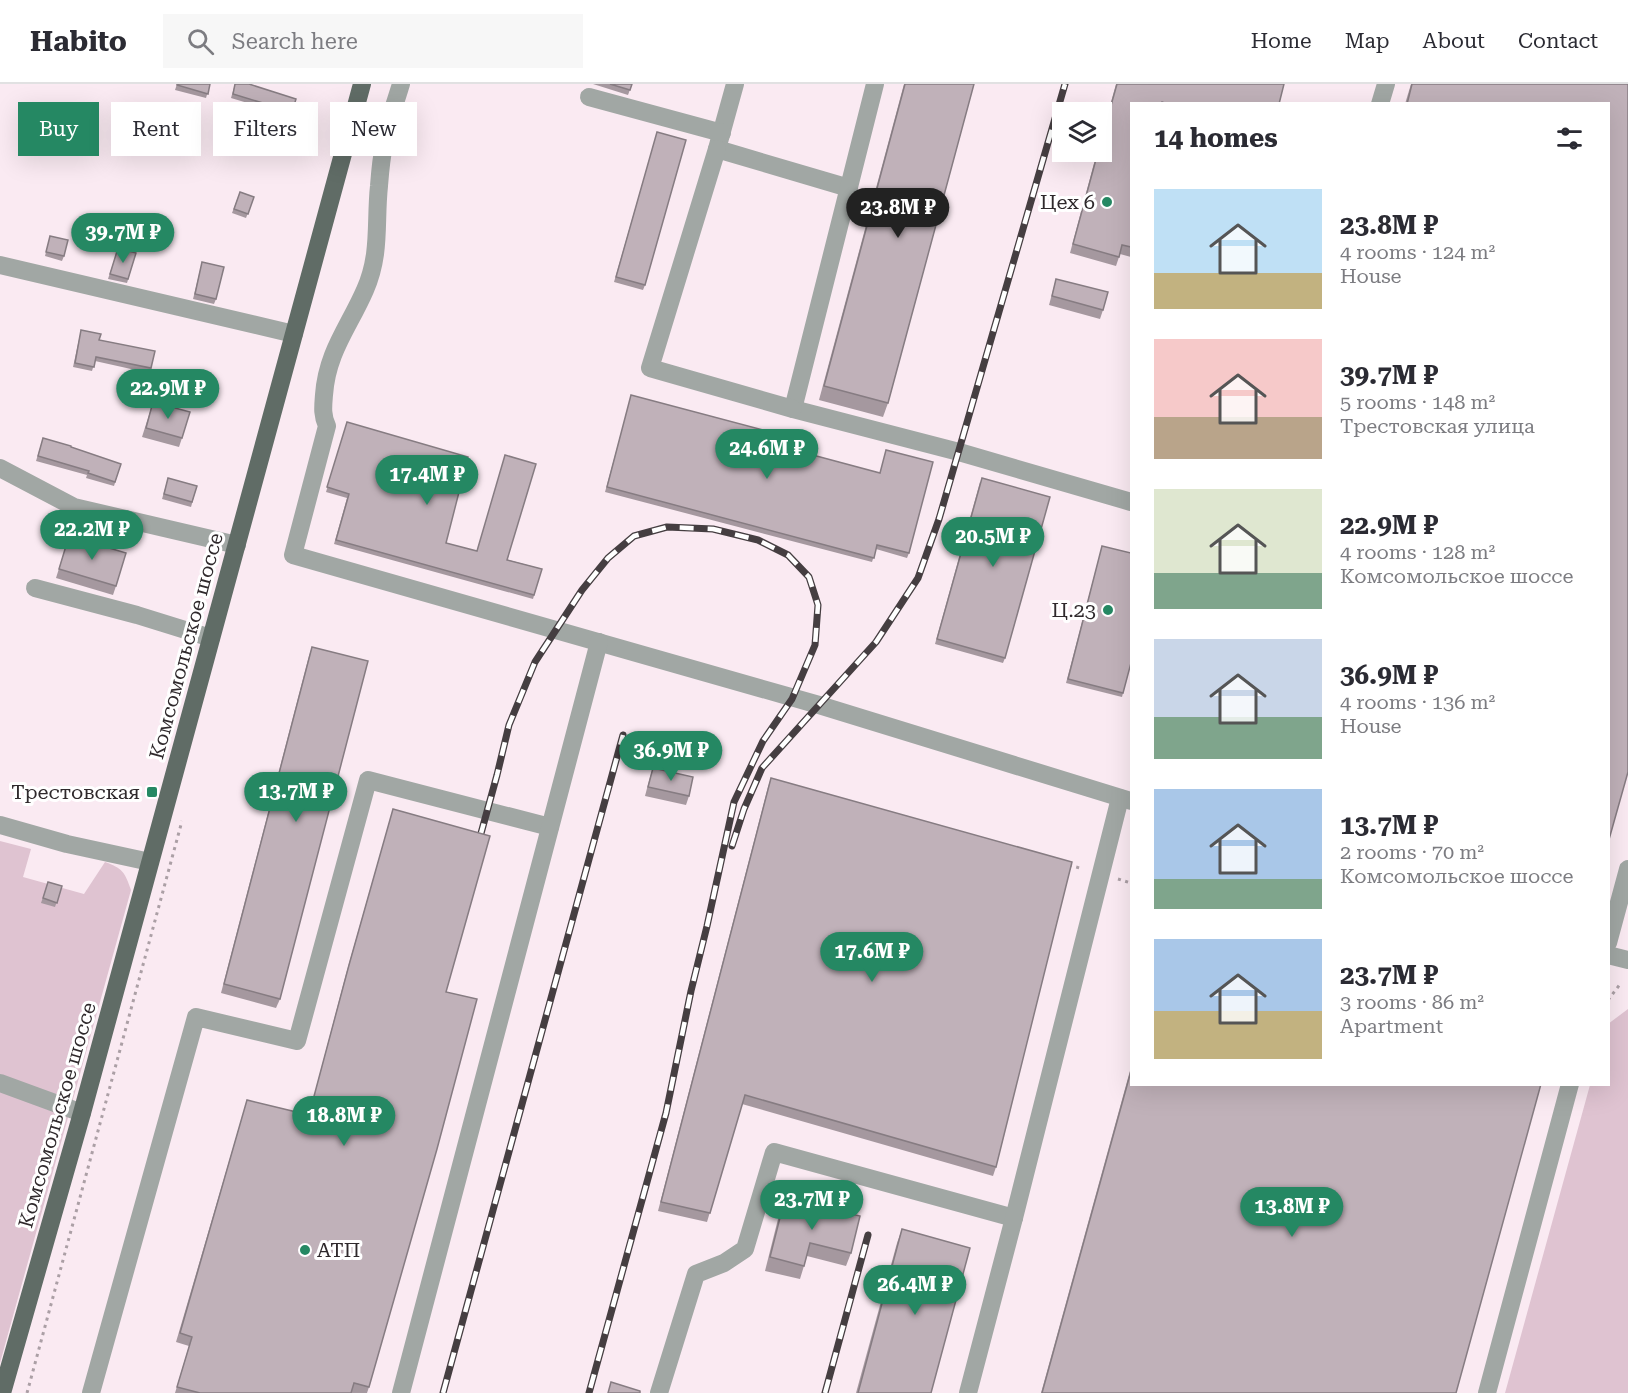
<!DOCTYPE html>
<html lang="en">
<head>
<meta charset="utf-8">
<style>
	:root { --surface:#fff; --page:#f7f7f7; --text:#2b2b33; --muted:#7c7c81; --line:#e1e1e2; --accent:#258863 }
	body { margin:0; font-family:"Roboto Serif",serif; background:var(--page); color:var(--text); height:100vh; display:flex; flex-direction:column; font-size:22px; white-space:nowrap }
	* { box-sizing:border-box; margin:0 }
	p { font-size:20px; color:var(--muted) }
	.icon { flex:none; width:33px; height:33px; fill:none; stroke:currentColor; stroke-width:2; stroke-linecap:round; stroke-linejoin:round }
	.map { position:relative; flex:1; overflow:hidden }
	.details { position:absolute; left:1130px; top:18px; width:480px; height:984px; display:flex; flex-direction:column; background:var(--surface); border-radius:0px; box-shadow:0 6px 24px #0002 }
	.details>* { flex:none }
	.guide { position:absolute; left:18px; top:18px; width:570px; height:54px; display:flex; gap:12px }
	.fabs { position:absolute; left:1052px; top:18px; display:grid; gap:12px }
	.fabs a { display:grid; place-items:center; width:60px; height:60px; border-radius:0px; background:var(--surface); box-shadow:0 6px 24px #0002; font-size:30px }
	.price { position:absolute; translate:-50% -51px; padding:0 14px; border-radius:21px; background:var(--accent); color:#fff; font-size:20px; line-height:39px; filter:drop-shadow(0 2px 3px #0008) }
	.price::after { content:''; position:absolute; left:50%; top:36px; width:18px; height:14px; margin-left:-9px; background:inherit; clip-path:polygon(0 0,100% 0,50% 100%) }
	.price.current { background:#222; color:#fff }
	ul { padding:0; list-style:none }
	li { display:flex; align-items:center; gap:18px; height:150px; padding:0 24px }
	li span { display:grid; place-items:center; flex:none; width:168px; height:120px; border-radius:0px; color:#555 }
	li>.icon { margin-inline-start:auto }
	span .icon { width:72px; height:72px; fill:#fffc; stroke-width:1 }
	li b { font-size:26px }
	h2 { display:flex; justify-content:space-between; align-items:center; height:72px; padding:0 24px; font-size:26px }
	.tag { padding:0 21px; border-radius:0px; background:var(--surface); box-shadow:0 6px 24px #0002; font-size:21px; line-height:54px }
	.tag.current { background:var(--accent); color:#fff }
	header { display:flex; align-items:center; gap:36px; box-sizing:border-box; height:84px; padding:0 30px; background:var(--surface); border-bottom:2px solid var(--line) }
	header strong { font-size:28px }
	nav { display:flex; gap:33px; margin-inline-start:auto; font-size:21px }
	.search { width:420px; height:54px; background:var(--page); display:flex; align-items:center; gap:15px; box-sizing:border-box; padding:0 21px; border-radius:0px; color:var(--muted); font-size:22px }
	.map>svg:first-child { display:block }
	.green { fill:#dfc3d1 }
	.lines { fill:none; stroke-linecap:round; stroke-linejoin:round }
	.path { stroke:#ab9fa5; stroke-width:3; stroke-dasharray:3 4.5; stroke-linecap:butt }
	.minor { stroke:#a1a7a4; stroke-width:18 }
	.major { stroke:#606c66; stroke-width:18 }
	.rail-casing { stroke:#453e41; stroke-width:7 }
	.rail { stroke:#fff; stroke-width:4.5; stroke-dasharray:14; stroke-linecap:butt }
	.wall { fill:#a5989f }
	.building { fill:#c0b1b9; stroke:#867c82; stroke-width:1.5 }
	.poi-dot { fill:#258863; stroke:#fff; stroke-width:2 }
	.labels { text-anchor:middle; dominant-baseline:central; stroke-width:6; stroke-linejoin:round; paint-order:stroke }
	.poi-label { font-size:20px; fill:#2f292c; stroke:#fff; text-anchor:end }
	.street-label { font-size:20px; fill:#2f292c; stroke:#fff }
</style>
</head>
<body>
<header>
<strong>Habito</strong>
<div class="search"><svg class="icon" aria-label="search" viewBox="0 0 24 24"><circle cx="10" cy="10" r="6"/><path d="M15 15l6 6"/></svg>Search here</div>
<nav><a>Home</a><a>Map</a><a>About</a><a>Contact</a></nav>
</header>
<div class="map">
<svg width="1628" height="1309" viewBox="0 0 1628 1309">
	<rect width="100%" height="100%" fill="#faeaf2"/>
	<!-- green -->
	<g class="green">
		<path d="M0,757L31,765L23,793L84,810L105,778C122,784 125,788 131,806L0,1279Z"/>
		<polygon points="1628,925 1628,1309 1505,1309 1590,1001 1608,1000 1608,940"/>
	</g>
	<g class="lines">
		<!-- path -->
		<g class="path">
			<polyline points="1069,781 1083,785"/>
			<polyline points="1118,795 1131,799"/>
			<polyline points="1608,916 1621,899"/>
			<polyline points="27,1309 182,737"/>
		</g>
		<!-- minor -->
		<g class="minor">
			<path d="M401,0C395,20 387,41 384,62C381,75 380,89 379,102C375,139 381,170 365,206C349,243 327,268 324,311C323,323 322,331 327,342L293,471L819,621L1131,717"/>
			<polyline points="735,0 717,65 849,104"/>
			<polyline points="875,0 793,325 959,368 1131,418"/>
			<polyline points="589,13 722,49"/>
			<polyline points="1380,20 1386,0"/>
			<polyline points="717,65 650,284 793,325"/>
			<polyline points="0,181 294,250"/>
			<polyline points="0,384 74,423 237,461"/>
			<polyline points="35,504 137,531 211,554"/>
			<polyline points="0,741 67,760 150,778"/>
			<polyline points="1608,859 1628,785"/>
			<polyline points="1608,871 1628,876"/>
			<polyline points="0,999 82,1029"/>
			<polyline points="91,1309 196,933 297,957 368,696 550,743"/>
			<polyline points="401,1309 599,558"/>
			<polyline points="659,1309 696,1190 724,1179 745,1165 774,1068 1014,1134"/>
			<polyline points="968,1309 1014,1134 1120,714"/>
			<polyline points="1487,1309 1570,1000"/>
		</g>
		<!-- major -->
		<polyline class="major" points="2,1309 82,1029 362,0"/>
		<defs>
			<g id="rail">
				<polyline points="480,753 497,691 509,641 535,578 582,506 608,474 634,452 667,443 713,445 758,456 788,471 809,493 818,521 815,561 792,615 763,657 734,718 707,842 691,907 666,1029 589,1309"/>
				<polyline points="732,762 744,725 762,684 876,558 918,494 939,435 1065,0"/>
				<polyline points="443,1309 623,651"/>
				<polyline points="825,1309 868,1151"/>
			</g>
		</defs>
		<!-- rail casing -->
		<use href="#rail" class="rail-casing"/>
		<!-- rail -->
		<use href="#rail" class="rail"/>
	</g>
	<!-- wall -->
	<g class="wall">
		<polygon points="177,0 210,0 206,14 175,6"/>
		<polygon points="235,0 296,15 290,32 287,31 286,35 263,28 264,24 231,14"/>
		<polygon points="593,0 632,0 628,11"/>
		<polygon points="904,0 974,0 888,319 883,333 819,316"/>
		<polygon points="1116,0 1284,0 1279,20 1131,20 1131,173 1120,170 1116,182 1070,169 1097,68 1101,68 1101,54"/>
		<polygon points="1411,0 1628,0 1608,20 1405,20"/>
		<polygon points="656,52 645,201 643,206 614,198"/>
		<polygon points="240,108 254,113 246,134 232,129"/>
		<polygon points="50,152 64,172 62,177 45,172"/>
		<polygon points="118,164 136,169 127,199 108,195"/>
		<polygon points="202,178 216,215 214,220 193,215"/>
		<polygon points="1056,195 1103,226 1100,235 1049,221"/>
		<polygon points="81,246 151,284 149,289 95,277 92,287 73,283"/>
		<polygon points="630,316 794,366 879,389 909,469 907,474 876,465 872,478 605,408"/>
		<polygon points="153,318 182,354 179,363 142,353"/>
		<polygon points="347,338 446,459 542,485 533,515 334,460 347,414 326,408"/>
		<polygon points="43,354 121,380 114,402 86,394 87,391 36,377"/>
		<polygon points="168,394 197,402 191,423 162,415"/>
		<polygon points="980,398 1005,574 1003,579 935,560"/>
		<polygon points="69,452 116,502 113,511 56,494"/>
		<polygon points="1102,462 1123,609 1122,613 1066,599"/>
		<polygon points="312,563 280,915 276,924 221,909 309,572"/>
		<polygon points="653,684 689,712 686,721 645,712 650,693"/>
		<polygon points="771,694 996,1083 993,1092 742,1020 707,1138 658,1127 768,703"/>
		<polygon points="393,725 446,908 369,1303 367,1309 175,1309 189,1262 176,1258 247,1016 309,1031 346,890"/>
		<polygon points="48,798 62,802 55,823 41,819"/>
		<polygon points="1131,983 1131,1000 1456,1309 1041,1309"/>
		<polygon points="785,1114 851,1169 846,1182 807,1172 800,1195 765,1187 780,1127"/>
		<polygon points="902,1145 931,1309 856,1309 897,1159"/>
	</g>
	<!-- building -->
	<g class="building">
		<polygon points="177,0 210,0 208,10 177,1"/>
		<polygon points="235,0 249,0 296,15 292,28 289,27 287,31 264,23 266,20 233,10"/>
		<polygon points="610,0 632,0 630,6"/>
		<polygon points="905,0 974,0 888,319 824,302"/>
		<polygon points="1117,0 1284,0 1279,20 1167,20 1162,18 1161,20 1131,20 1131,163 1122,161 1119,173 1073,160 1098,68 1101,68 1101,57"/>
		<polygon points="1412,0 1628,0 1628,688 1608,759 1608,20 1407,20"/>
		<polygon points="657,48 686,56 645,201 616,193"/>
		<polygon points="240,108 254,113 248,130 234,125"/>
		<polygon points="50,152 68,156 64,172 46,168"/>
		<polygon points="118,164 136,169 128,195 110,190"/>
		<polygon points="202,178 224,183 216,215 195,210"/>
		<polygon points="1056,195 1108,208 1103,226 1052,212"/>
		<polygon points="81,246 101,250 99,256 155,267 151,284 96,273 94,283 75,279"/>
		<polygon points="631,311 797,355 794,366 880,389 886,366 933,378 909,469 877,461 874,474 607,403"/>
		<polygon points="153,318 190,328 182,354 146,344"/>
		<polygon points="347,338 468,373 446,459 477,467 505,371 536,380 507,476 542,485 534,511 336,456 349,410 327,403"/>
		<polygon points="43,354 71,362 71,363 121,380 115,398 88,389 89,387 38,372"/>
		<polygon points="168,394 197,402 192,418 164,410"/>
		<polygon points="982,394 1050,413 1005,574 937,555"/>
		<polygon points="69,452 126,469 116,502 59,485"/>
		<polygon points="1102,462 1131,469 1131,579 1123,609 1068,595"/>
		<polygon points="312,563 368,577 280,915 224,900"/>
		<polygon points="653,684 693,693 689,712 648,703"/>
		<polygon points="771,694 1072,778 996,1083 745,1011 710,1129 661,1118"/>
		<polygon points="393,725 490,752 446,908 477,915 437,1065 369,1303 354,1299 351,1309 200,1309 177,1303 192,1253 180,1249 247,1016 309,1031 349,881"/>
		<polygon points="48,798 62,802 57,819 43,814"/>
		<polygon points="1131,987 1131,1000 1541,1000 1456,1309 1042,1309"/>
		<polygon points="785,1114 860,1132 851,1169 810,1159 804,1182 770,1173"/>
		<polygon points="902,1145 970,1164 931,1309 858,1309"/>
		<polygon points="611,1298 640,1307 640,1309 608,1309"/>
	</g>
	<!-- markers -->
	<g class="poi-dot">
		<circle cx="1107" cy="118" r="6"/>
		<circle cx="1108" cy="526" r="6"/>
		<rect x="146" y="702" width="12" height="12" rx="3"/>
		<circle cx="305" cy="1166" r="6"/>
	</g>
	<g class="labels">
		<!-- poi labels -->
		<g class="poi-label">
			<text x="1095" y="118">Цех 6</text>
			<text x="1096" y="526">Ц.23</text>
			<text x="140" y="708">Трестовская</text>
			<text x="317" y="1166" text-anchor="start">АТП</text>
		</g>
		<!-- street labels -->
		<g class="street-label">
			<text transform="translate(186 562) rotate(-75)">Комсомольское шоссе</text>
			<text transform="translate(57 1031) rotate(-74)">Комсомольское шоссе</text>
		</g>
	</g>
</svg>
<div class="fabs">
<a><svg class="icon" aria-label="layers" viewBox="0 0 24 24"><path d="M12 4l9 5-9 5-9-5zM3 14l9 5 9-5"/></svg></a>
</div>
<b class="price current" style="left:898px;top:155px">23.8M ₽</b>
<b class="price" style="left:123px;top:180px">39.7M ₽</b>
<b class="price" style="left:168px;top:336px">22.9M ₽</b>
<b class="price" style="left:767px;top:396px">24.6M ₽</b>
<b class="price" style="left:427px;top:422px">17.4M ₽</b>
<b class="price" style="left:92px;top:477px">22.2M ₽</b>
<b class="price" style="left:993px;top:484px">20.5M ₽</b>
<b class="price" style="left:671px;top:698px">36.9M ₽</b>
<b class="price" style="left:296px;top:739px">13.7M ₽</b>
<b class="price" style="left:872px;top:899px">17.6M ₽</b>
<b class="price" style="left:344px;top:1063px">18.8M ₽</b>
<b class="price" style="left:812px;top:1147px">23.7M ₽</b>
<b class="price" style="left:1292px;top:1154px">13.8M ₽</b>
<b class="price" style="left:915px;top:1232px">26.4M ₽</b>
<div class="guide">
<a class="tag current">Buy</a>
<a class="tag">Rent</a>
<a class="tag">Filters</a>
<a class="tag">New</a>
</div>
<section class="details">
<h2>14 homes<svg class="icon" aria-label="filters" viewBox="0 0 24 24"><path d="M4 7h16M4 17h16"/><circle cx="9" cy="7" r="2"/><circle cx="15" cy="17" r="2"/></svg></h2>
<ul>
<li><span style="background:linear-gradient(#bfe0f5 70%,#c2b280 0)"><svg class="icon" aria-label="home" viewBox="0 0 24 24"><path d="M3 11l9-7 9 7M6 9v11h12V9"/></svg></span><div><b>23.8M ₽</b><p>4 rooms · 124 m²</p><p>House</p></div></li>
<li><span style="background:linear-gradient(#f6c9c9 65%,#b9a48a 0)"><svg class="icon" aria-label="home" viewBox="0 0 24 24"><path d="M3 11l9-7 9 7M6 9v11h12V9"/></svg></span><div><b>39.7M ₽</b><p>5 rooms · 148 m²</p><p>Трестовская улица</p></div></li>
<li><span style="background:linear-gradient(#dfe7d0 70%,#7fa58c 0)"><svg class="icon" aria-label="home" viewBox="0 0 24 24"><path d="M3 11l9-7 9 7M6 9v11h12V9"/></svg></span><div><b>22.9M ₽</b><p>4 rooms · 128 m²</p><p>Комсомольское шоссе</p></div></li>
<li><span style="background:linear-gradient(#c9d6e8 65%,#7fa58c 0)"><svg class="icon" aria-label="home" viewBox="0 0 24 24"><path d="M3 11l9-7 9 7M6 9v11h12V9"/></svg></span><div><b>36.9M ₽</b><p>4 rooms · 136 m²</p><p>House</p></div></li>
<li><span style="background:linear-gradient(#a9c7e8 75%,#7fa58c 0)"><svg class="icon" aria-label="home" viewBox="0 0 24 24"><path d="M3 11l9-7 9 7M6 9v11h12V9"/></svg></span><div><b>13.7M ₽</b><p>2 rooms · 70 m²</p><p>Комсомольское шоссе</p></div></li>
<li><span style="background:linear-gradient(#a9c7e8 60%,#c2b280 0)"><svg class="icon" aria-label="home" viewBox="0 0 24 24"><path d="M3 11l9-7 9 7M6 9v11h12V9"/></svg></span><div><b>23.7M ₽</b><p>3 rooms · 86 m²</p><p>Apartment</p></div></li>
</ul>
</section>
</div>
</body>
</html>
